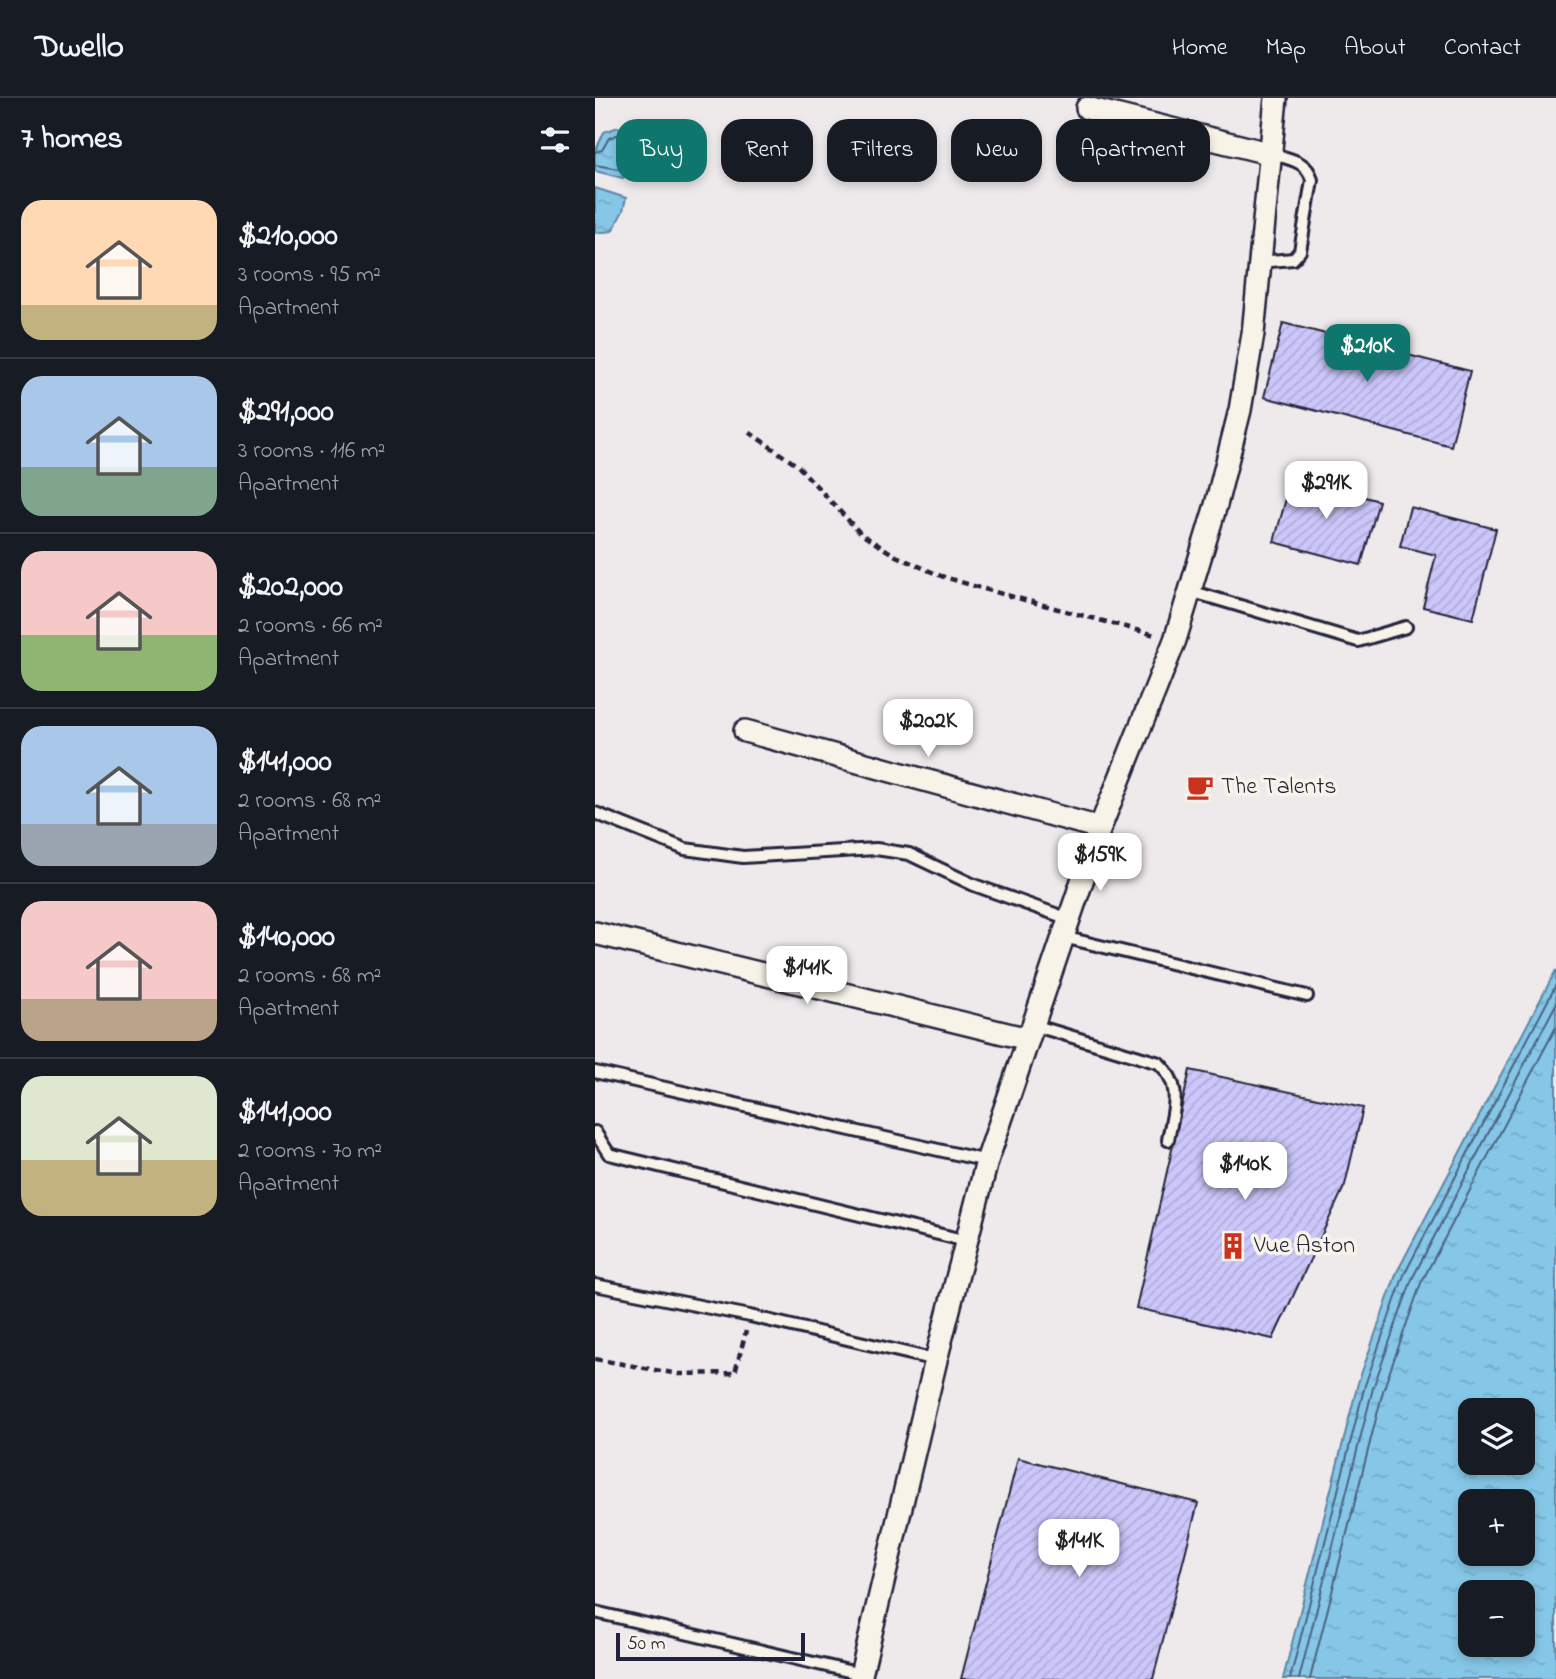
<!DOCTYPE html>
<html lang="en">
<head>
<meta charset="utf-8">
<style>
	:root { --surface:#171b24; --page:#20242c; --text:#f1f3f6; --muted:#9ea1a6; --line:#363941; --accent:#0f766e }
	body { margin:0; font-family:"Indie Flower",sans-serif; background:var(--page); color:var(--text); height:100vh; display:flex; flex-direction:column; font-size:26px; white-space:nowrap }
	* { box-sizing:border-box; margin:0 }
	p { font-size:23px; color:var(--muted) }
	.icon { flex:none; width:38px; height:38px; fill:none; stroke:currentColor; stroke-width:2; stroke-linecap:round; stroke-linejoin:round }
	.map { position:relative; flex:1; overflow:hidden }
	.drawer { display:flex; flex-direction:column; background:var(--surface); width:595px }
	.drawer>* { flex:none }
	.hud { position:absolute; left:21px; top:21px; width:665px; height:63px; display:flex; gap:14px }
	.buttons { position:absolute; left:863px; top:1300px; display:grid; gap:14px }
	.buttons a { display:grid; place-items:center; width:77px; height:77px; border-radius:14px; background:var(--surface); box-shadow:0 4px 10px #0003; font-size:35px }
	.scale { position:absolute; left:21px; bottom:18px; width:189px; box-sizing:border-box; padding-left:7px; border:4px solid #22223b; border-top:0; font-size:19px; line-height:24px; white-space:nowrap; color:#22223b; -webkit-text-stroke:5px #f7f3e8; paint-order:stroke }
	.price { position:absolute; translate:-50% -60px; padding:0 16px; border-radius:14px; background:#fff; color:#222; font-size:23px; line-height:46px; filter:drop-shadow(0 2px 4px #0008) }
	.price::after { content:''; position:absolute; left:50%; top:42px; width:21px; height:16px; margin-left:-10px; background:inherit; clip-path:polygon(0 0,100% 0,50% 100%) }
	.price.selected { background:var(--accent); color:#fff }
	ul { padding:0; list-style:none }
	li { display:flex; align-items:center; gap:21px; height:175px; padding:0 21px }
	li+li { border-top:2px solid var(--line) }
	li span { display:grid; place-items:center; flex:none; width:196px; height:140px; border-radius:21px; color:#555 }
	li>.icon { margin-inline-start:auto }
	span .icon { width:84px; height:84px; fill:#fffc; stroke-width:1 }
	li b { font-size:30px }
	h2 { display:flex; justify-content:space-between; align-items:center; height:84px; padding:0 21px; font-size:30px }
	.pill { padding:0 24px; border-radius:21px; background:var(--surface); box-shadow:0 4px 10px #0003; font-size:24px; line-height:63px }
	.pill.selected { background:var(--accent); color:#fff }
	header { display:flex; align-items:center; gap:42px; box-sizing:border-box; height:98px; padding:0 35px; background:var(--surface); border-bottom:2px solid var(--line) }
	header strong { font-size:33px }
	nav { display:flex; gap:38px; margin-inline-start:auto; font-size:24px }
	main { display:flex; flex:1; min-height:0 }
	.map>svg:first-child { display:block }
	.water { fill:url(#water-ripples); stroke:#5e85a2; stroke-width:2; fill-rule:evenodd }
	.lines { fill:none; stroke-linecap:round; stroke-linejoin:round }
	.shore { stroke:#4a6480; stroke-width:2 }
	.building { fill:url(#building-hatch); stroke:#22223b; stroke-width:2 }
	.service-casing { stroke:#22223b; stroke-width:16 }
	.minor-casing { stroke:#22223b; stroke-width:26 }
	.path { stroke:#22223b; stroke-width:4.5; stroke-dasharray:7 5; stroke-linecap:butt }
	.service { stroke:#f7f3e8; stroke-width:10 }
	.minor { stroke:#f7f3e8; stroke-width:21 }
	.labels { text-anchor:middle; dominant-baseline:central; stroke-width:7; stroke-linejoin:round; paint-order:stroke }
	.poi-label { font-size:24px; fill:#22223b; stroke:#f7f3e8; text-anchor:start }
</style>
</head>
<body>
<header>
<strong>Dwello</strong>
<nav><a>Home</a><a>Map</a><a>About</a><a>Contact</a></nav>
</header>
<main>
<section class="drawer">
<h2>7 homes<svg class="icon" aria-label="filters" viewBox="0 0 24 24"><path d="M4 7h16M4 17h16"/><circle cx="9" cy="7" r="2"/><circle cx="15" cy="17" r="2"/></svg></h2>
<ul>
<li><span style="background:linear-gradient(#ffd9b3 75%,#c2b280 0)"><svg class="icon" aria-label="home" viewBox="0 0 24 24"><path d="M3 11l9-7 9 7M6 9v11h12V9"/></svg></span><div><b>$210,000</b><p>3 rooms · 95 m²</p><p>Apartment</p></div></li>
<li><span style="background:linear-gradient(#a9c7e8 65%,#7fa58c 0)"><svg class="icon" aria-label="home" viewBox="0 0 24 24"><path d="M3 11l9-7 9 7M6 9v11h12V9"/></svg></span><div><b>$291,000</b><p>3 rooms · 116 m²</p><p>Apartment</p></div></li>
<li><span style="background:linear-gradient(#f6c9c9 60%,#8fb573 0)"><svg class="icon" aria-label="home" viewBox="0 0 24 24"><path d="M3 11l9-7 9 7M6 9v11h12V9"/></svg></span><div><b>$202,000</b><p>2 rooms · 66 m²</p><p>Apartment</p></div></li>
<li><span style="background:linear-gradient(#a9c7e8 70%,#9aa5b1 0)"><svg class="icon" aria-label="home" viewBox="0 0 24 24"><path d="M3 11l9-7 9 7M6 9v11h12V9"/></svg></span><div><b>$141,000</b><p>2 rooms · 68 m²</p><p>Apartment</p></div></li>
<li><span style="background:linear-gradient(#f6c9c9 70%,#b9a48a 0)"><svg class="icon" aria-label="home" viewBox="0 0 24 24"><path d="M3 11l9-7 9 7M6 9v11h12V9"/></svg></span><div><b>$140,000</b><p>2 rooms · 68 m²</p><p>Apartment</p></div></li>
<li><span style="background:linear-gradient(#dfe7d0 60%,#c2b280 0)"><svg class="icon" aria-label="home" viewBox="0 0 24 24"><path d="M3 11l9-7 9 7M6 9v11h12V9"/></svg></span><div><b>$141,000</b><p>2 rooms · 70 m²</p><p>Apartment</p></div></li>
</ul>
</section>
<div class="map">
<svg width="961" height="1581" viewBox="0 0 961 1581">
	<defs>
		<pattern id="water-ripples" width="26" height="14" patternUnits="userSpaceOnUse" patternTransform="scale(1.75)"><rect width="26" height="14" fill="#86c7e7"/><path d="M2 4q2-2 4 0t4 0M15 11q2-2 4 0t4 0" fill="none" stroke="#73abc7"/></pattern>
		<pattern id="building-hatch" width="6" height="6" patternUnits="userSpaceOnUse" patternTransform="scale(1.75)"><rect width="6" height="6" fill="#cbc7fa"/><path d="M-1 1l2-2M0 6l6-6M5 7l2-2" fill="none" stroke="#aeabd7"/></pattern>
	</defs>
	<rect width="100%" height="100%" fill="#eeeaec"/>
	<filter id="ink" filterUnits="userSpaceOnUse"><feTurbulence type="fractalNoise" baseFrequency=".0143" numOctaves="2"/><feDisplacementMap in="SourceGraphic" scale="14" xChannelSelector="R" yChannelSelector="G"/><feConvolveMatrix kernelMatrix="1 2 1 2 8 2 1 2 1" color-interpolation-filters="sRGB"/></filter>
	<g filter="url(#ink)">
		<!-- water -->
		<g class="water">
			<polygon points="23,29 39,37 46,45 28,80 0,73 0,54 9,34"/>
			<polygon points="0,90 31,100 28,113 17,133 0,135"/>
			<path d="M961,872V1581H688L763,1285L802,1174ZM928,1312V1365H875V1312ZM875,1404H928V1456H875ZM928,1494V1547H875V1494Z"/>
		</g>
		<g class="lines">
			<!-- shore -->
			<g class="shore">
				<polyline points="0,54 7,52 14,40 22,37 36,46 24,71 0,67"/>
				<polyline points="695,1581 770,1287 809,1177 961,887"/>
				<polyline points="704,1581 778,1290 817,1181 961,906"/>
				<polyline points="715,1581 788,1293 826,1185 961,929"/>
			</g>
		</g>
		<!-- building -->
		<g class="building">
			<polygon points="688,225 875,273 856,348 669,299"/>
			<polygon points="697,379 784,403 766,467 679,444"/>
			<polygon points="815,409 901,431 878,521 828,509 841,457 805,448"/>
			<polygon points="595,972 768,1010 750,1087 678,1241 541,1210"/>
			<polygon points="423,1360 603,1405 558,1581 366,1581"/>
		</g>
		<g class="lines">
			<defs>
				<g id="service">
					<path d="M665,164L698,161L705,153L717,82C713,63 694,61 677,56"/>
					<polyline points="595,493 763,543 811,529"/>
					<polyline points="0,715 90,751 148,759 281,751 314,756 379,787 474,821"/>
					<polyline points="468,839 712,898"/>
					<path d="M438,927L564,965C589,989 578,1012 573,1042"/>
					<polyline points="0,974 392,1063"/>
					<polyline points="0,1034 14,1056 372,1143"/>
					<polyline points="0,1187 155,1218 341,1262"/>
					<polyline points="0,1514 266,1576"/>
				</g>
				<g id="minor">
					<polyline points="492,10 677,56"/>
					<polyline points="150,633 505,730"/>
					<polyline points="0,835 433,941"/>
					<polyline points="265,1581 341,1262 392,1063 505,730 580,542 621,407 645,312 658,236 681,0"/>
				</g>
			</defs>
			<!-- service casing -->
			<use href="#service" class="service-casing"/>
			<!-- minor casing -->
			<use href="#minor" class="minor-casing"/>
			<!-- path -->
			<g class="path">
				<polyline points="154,334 203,368 266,436 301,458 346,478 389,491 560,537"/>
				<polyline points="0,1261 83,1276 140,1275 151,1233"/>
			</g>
			<!-- service -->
			<use href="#service" class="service"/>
			<!-- minor -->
			<use href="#minor" class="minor"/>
		</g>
	</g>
	<!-- icons -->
	<defs>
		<symbol id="cafe-bare" viewBox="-9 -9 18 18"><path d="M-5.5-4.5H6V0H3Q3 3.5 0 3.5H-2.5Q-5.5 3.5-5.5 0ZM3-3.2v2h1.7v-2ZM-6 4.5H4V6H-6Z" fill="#c8321e" stroke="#f7f3e8" stroke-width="2.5" paint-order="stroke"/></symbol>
		<symbol id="building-bare" viewBox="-9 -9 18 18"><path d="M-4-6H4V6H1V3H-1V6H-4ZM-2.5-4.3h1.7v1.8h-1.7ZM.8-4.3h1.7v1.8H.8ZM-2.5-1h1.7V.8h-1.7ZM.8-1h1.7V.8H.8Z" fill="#c8321e" stroke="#f7f3e8" stroke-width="2.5" paint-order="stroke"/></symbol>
	</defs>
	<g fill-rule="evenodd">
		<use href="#cafe-bare" x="586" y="670" width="38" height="38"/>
		<use href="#building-bare" x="619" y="1129" width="38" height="38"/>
	</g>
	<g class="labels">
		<!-- poi labels -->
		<g class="poi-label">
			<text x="626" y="689">The Talents</text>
			<text x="659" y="1148">Vue Aston</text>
		</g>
	</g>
</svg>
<div class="buttons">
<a><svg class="icon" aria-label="layers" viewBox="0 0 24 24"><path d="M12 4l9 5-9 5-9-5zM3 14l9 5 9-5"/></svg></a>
<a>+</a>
<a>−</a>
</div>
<div class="scale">50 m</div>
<b class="price selected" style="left:772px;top:286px">$210K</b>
<b class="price" style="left:731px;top:423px">$291K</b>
<b class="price" style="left:333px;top:661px">$202K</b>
<b class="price" style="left:505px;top:795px">$159K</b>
<b class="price" style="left:212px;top:908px">$141K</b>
<b class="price" style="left:650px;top:1104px">$140K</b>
<b class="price" style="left:484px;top:1481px">$141K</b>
<div class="hud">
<a class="pill selected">Buy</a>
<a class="pill">Rent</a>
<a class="pill">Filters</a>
<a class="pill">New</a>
<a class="pill">Apartment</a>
</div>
</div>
</main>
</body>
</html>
